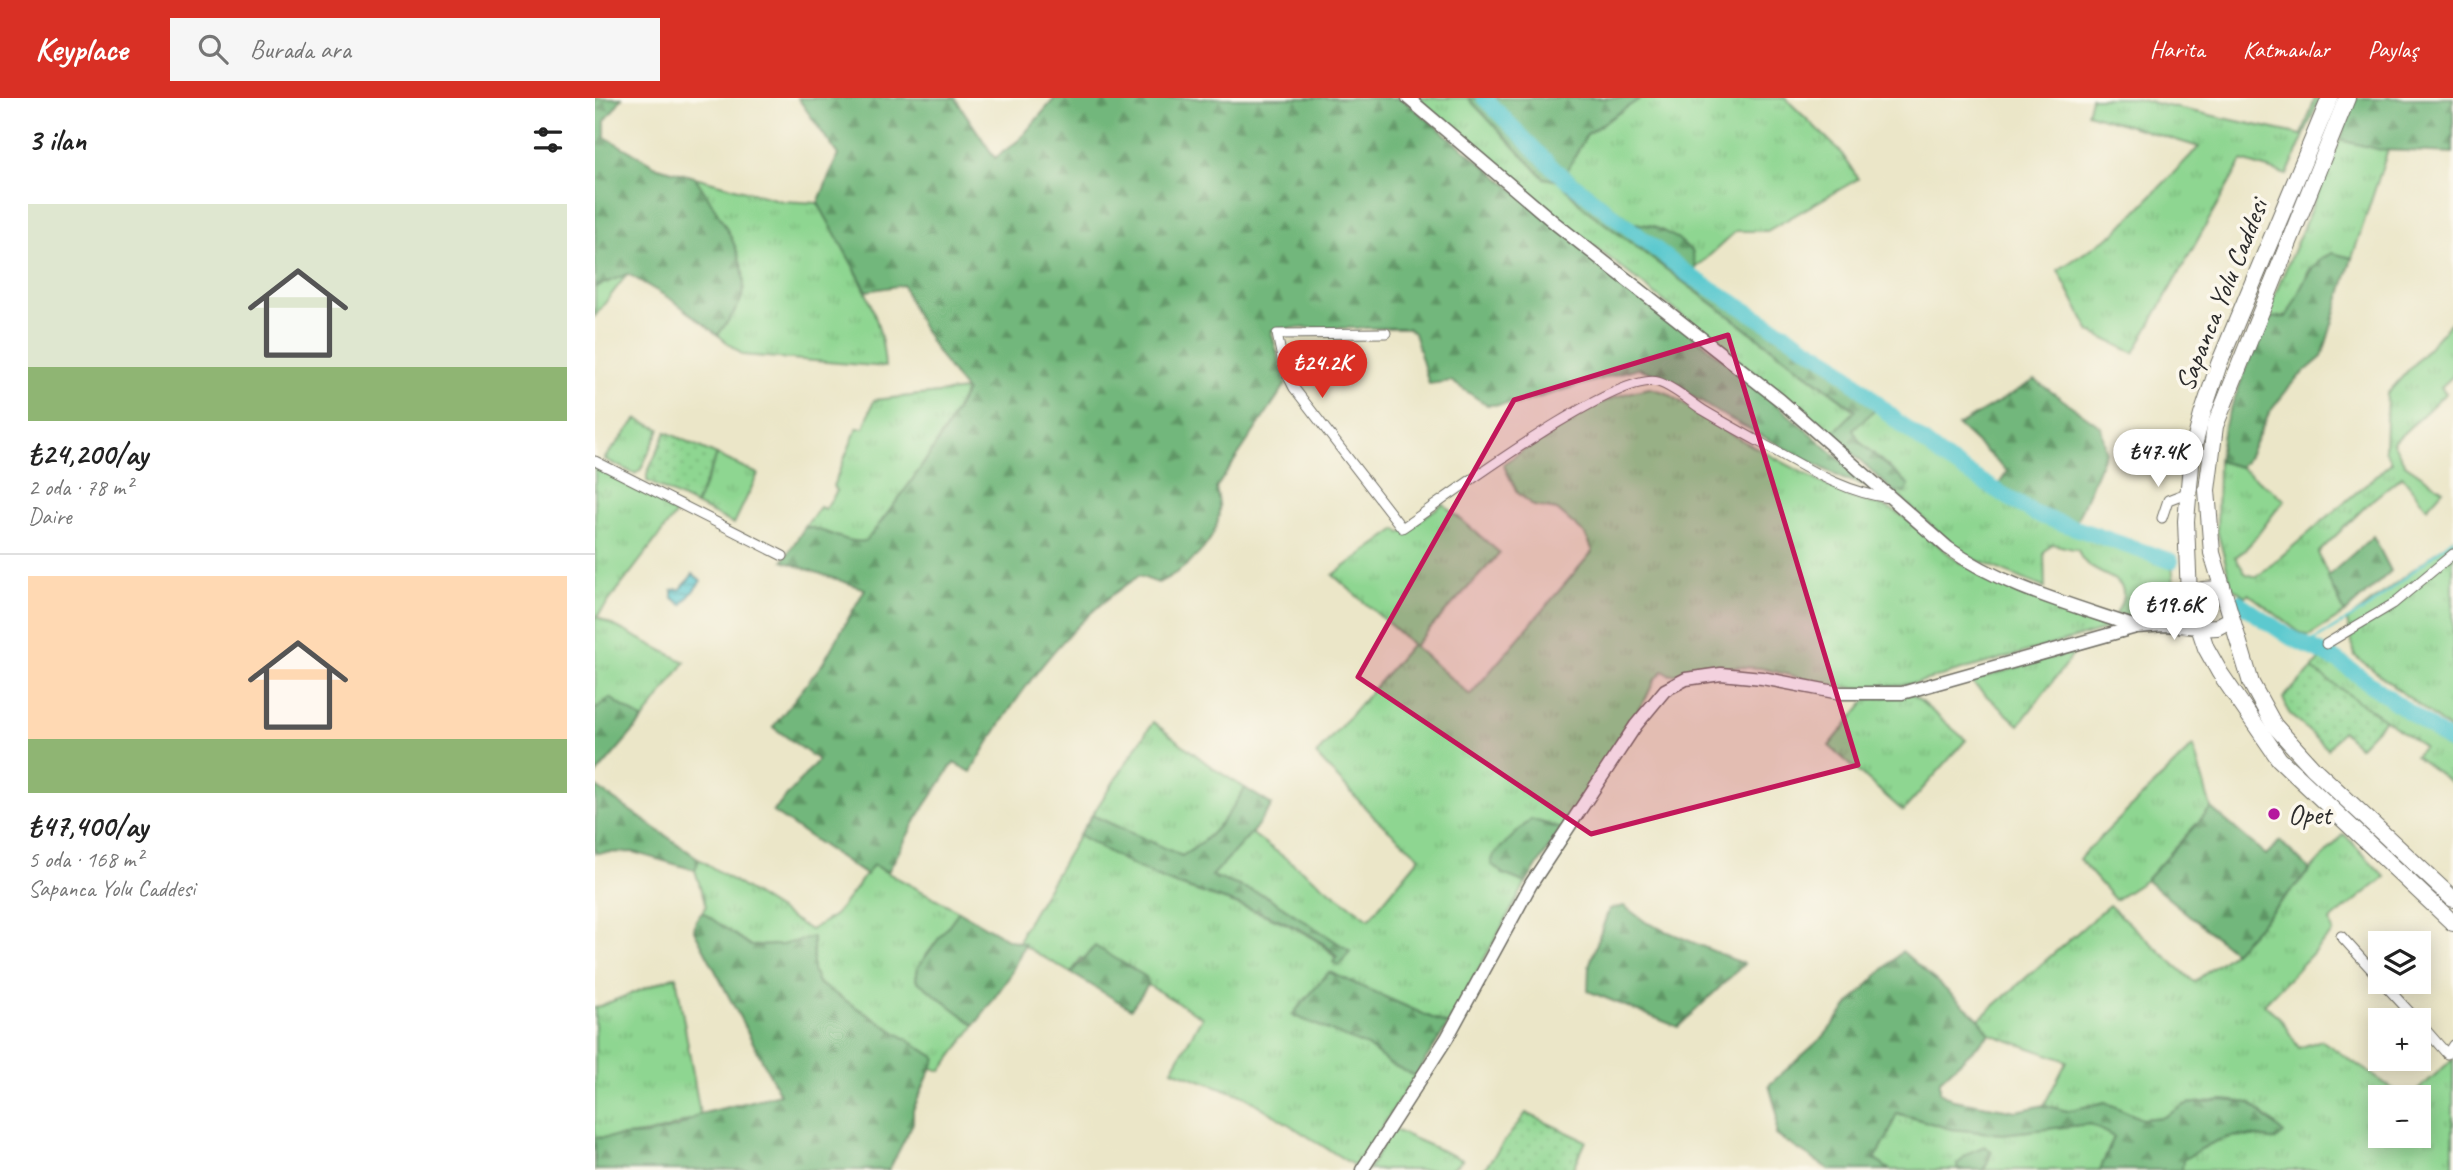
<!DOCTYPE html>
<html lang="tr">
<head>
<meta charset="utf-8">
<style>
	:root { --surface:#fff; --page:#f6f6f6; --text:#222; --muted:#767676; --line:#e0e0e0; --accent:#d93025 }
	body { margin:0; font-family:Caveat,sans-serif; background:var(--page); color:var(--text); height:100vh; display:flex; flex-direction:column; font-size:26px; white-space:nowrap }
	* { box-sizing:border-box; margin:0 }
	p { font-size:23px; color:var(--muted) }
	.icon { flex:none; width:38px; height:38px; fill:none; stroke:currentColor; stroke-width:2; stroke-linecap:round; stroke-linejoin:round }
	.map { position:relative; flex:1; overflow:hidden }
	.side { display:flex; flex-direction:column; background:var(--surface); width:595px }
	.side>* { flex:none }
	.fabs { position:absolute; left:1773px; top:833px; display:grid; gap:14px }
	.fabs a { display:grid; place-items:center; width:63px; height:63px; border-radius:0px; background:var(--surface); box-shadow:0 4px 18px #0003; font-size:35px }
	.price { position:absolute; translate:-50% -60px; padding:0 16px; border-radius:24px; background:#fff; color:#222; font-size:23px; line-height:46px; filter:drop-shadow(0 2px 4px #0008) }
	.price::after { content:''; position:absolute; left:50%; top:42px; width:21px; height:16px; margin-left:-10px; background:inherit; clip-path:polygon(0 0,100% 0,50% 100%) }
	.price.current { background:var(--accent); color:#fff }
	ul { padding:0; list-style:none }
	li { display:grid; align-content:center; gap:14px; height:371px; padding:0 28px }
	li+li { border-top:2px solid var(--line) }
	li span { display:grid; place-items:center; height:217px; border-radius:0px; color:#555 }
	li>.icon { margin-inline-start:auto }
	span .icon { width:126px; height:126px; fill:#fffc; stroke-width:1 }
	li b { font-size:30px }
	h2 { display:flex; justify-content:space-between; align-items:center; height:84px; padding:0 28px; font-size:30px }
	header { display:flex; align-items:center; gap:42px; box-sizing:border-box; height:98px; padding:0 35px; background:var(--accent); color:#fff }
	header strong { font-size:33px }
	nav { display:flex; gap:38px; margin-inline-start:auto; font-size:24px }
	.search { width:490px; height:63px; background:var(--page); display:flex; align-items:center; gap:18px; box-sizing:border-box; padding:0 24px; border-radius:0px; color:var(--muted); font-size:26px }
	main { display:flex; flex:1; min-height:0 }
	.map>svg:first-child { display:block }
	.grass { fill:url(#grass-tufts); stroke:#5c805e; stroke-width:2 }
	.forest { fill:url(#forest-firs); stroke:#4e7153; stroke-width:2 }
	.park { fill:url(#park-dots); stroke:#5c805e; stroke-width:2 }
	.water { fill:url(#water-rules); stroke:#447a7d; stroke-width:2 }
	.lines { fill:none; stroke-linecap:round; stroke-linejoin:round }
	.stream { stroke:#5cc9cf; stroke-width:2.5 }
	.river { stroke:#5cc9cf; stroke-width:16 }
	.street-casing { stroke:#6e6c62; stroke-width:11 }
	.secondary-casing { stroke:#6e6c62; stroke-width:15 }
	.highway-casing { stroke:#6e6c62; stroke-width:18 }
	.street { stroke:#fff; stroke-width:9 }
	.secondary { stroke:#fff; stroke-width:12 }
	.highway { stroke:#fff; stroke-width:16 }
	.marked { fill:#c2185b; fill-opacity:0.2; stroke:#c2185b; stroke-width:5; stroke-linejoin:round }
	.poi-dot { fill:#b5179e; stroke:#fbf7ec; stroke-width:2.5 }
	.labels { text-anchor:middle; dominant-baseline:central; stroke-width:7; stroke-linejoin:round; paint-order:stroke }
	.street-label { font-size:28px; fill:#2b2b2b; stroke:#fbf7ec }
	.poi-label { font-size:28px; fill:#2b2b2b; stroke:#fbf7ec; text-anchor:start }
</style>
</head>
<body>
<header>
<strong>Keyplace</strong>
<div class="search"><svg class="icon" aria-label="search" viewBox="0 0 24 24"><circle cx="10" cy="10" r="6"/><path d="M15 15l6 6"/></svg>Burada ara</div>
<nav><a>Harita</a><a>Katmanlar</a><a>Paylaş</a></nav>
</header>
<main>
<section class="side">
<h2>3 ilan<svg class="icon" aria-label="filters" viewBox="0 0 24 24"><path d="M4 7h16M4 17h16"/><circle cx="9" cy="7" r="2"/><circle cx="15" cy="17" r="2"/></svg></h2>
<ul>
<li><span style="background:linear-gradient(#dfe7d0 75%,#8fb573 0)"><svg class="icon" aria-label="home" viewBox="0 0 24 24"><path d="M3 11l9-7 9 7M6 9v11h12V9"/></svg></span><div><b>₺24,200/ay</b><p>2 oda · 78 m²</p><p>Daire</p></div></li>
<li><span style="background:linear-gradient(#ffd9b3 75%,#8fb573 0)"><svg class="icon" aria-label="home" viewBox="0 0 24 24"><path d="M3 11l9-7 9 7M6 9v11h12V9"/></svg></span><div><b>₺47,400/ay</b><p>5 oda · 168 m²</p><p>Sapanca Yolu Caddesi</p></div></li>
</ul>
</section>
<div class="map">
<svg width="1858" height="1072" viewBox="0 0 1858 1072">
	<defs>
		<pattern id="grass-tufts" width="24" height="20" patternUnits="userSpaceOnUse" patternTransform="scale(1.75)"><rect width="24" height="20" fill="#8ed691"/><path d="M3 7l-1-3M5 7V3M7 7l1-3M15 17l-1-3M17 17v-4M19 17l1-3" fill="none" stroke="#7bb87d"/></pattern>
		<pattern id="forest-firs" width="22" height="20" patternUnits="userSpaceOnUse" patternTransform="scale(1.75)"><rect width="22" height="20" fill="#72b77b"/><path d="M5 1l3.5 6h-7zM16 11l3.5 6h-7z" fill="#5e9565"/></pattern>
		<pattern id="park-dots" width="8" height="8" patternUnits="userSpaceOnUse" patternTransform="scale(1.75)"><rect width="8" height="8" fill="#8ed691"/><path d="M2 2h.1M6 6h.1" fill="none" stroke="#7bb87d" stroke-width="1.8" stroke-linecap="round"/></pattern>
		<pattern id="water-rules" width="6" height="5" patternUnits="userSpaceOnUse" patternTransform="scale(1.75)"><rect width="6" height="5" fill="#5cc9cf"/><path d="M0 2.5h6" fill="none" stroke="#4ca3a8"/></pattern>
	</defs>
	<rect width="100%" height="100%" fill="#fbf7ec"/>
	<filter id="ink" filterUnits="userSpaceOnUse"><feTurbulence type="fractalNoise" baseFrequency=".0143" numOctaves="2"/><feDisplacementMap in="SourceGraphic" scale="14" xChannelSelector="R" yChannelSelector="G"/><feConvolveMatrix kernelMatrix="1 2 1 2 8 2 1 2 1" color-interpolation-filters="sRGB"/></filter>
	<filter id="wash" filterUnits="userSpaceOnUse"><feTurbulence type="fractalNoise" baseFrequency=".00686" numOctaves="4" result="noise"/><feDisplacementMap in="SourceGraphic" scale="28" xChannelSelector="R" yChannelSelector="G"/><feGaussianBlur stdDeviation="1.57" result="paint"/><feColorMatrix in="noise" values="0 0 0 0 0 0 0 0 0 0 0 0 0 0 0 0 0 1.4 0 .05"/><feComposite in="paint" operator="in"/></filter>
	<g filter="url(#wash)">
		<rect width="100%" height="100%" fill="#ebe6c8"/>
		<!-- grass -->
		<g class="grass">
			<polygon points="822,0 873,0 949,80 964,83 989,110 1261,313 1237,336 956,114"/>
			<polygon points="1046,0 1190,0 1246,54 1263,81 1172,133 1141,133 1101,170 1097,153 1058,128 1039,125 972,73 992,36"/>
			<polygon points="1496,0 1536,0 1707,37 1720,0 1725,0 1692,77 1647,63 1539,255 1495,234 1463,172 1520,135 1604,49 1492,15"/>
			<polygon points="1745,42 1793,52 1757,160 1737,155 1714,171 1704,198 1691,219 1670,220"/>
			<path d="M100,79L187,103L223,105C252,158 287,208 290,269L148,257L123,237L147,200Z"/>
			<polygon points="33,175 0,218 0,189"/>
			<path d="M1858,222V278L1846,289L1851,295L1798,345L1810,366L1848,392L1832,410L1807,378L1776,403L1723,455L1750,515L1714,538L1704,534L1654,496L1650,498L1637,489L1622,432L1623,363L1645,369L1690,402C1675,417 1656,451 1640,459L1651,476L1662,479L1797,364L1790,352L1792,296Z"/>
			<path d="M1055,290L1072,295L1137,337L1251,398L1294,410L1309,419L1365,465L1513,526L1512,531L1321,585L1272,591L1238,588L1166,570L1140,569L1075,577L1069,572L1060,581L1051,600L966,731L947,724L908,776L931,785L853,927L734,874L698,916L772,948L795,966L820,978L761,1069L649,998L577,972L607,919L553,887L551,879L486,860L476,875L424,845L428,832L484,737C515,755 546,773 580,786C617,799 733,830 744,868L755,853L671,798L617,778L656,735L774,821L825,759L779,719L721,657L817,546L738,477L802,431L806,435L848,406L905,455L819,548L875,597L998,453L990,436L962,412L939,408L922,394L908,366C953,337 1000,298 1055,290Z"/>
			<path d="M371,292C345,347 308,396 271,444C249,446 232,431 210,429L225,409L230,411L242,393L238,388L262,330H269L279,302Z"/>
			<path d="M1285,308L1349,360L1440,416L1576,463C1586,511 1568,525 1521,516C1548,471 1492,485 1483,452L1457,446L1449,454L1450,490L1369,457L1298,393L1314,387L1265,344L1257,331Z"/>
			<polygon points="42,321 65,331 46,371 40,376 9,361"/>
			<polygon points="122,357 163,376 139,426 101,407"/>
			<polygon points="0,367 85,410 2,519 90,564 48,622 15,600 0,612"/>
			<polygon points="1858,441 1858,634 1760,558 1752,523"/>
			<polygon points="1481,553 1424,627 1375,583"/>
			<polygon points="1726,560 1773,590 1858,655 1858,686 1820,658 1829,649 1717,571"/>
			<polygon points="1317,596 1371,642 1308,713 1234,648 1272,601"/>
			<path d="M558,624L618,670L650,690C633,719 616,741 587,758L497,717Z"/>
			<polygon points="1598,648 1616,710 1551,782 1520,802 1484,761"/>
			<path d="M1749,736L1790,779L1735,823L1738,834L1669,906L1685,920L1704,950L1726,942L1810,999H1785V1038H1824V999H1815L1858,961V1072H1587V1062C1627,1039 1634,1033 1681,1042V1027L1655,1005L1628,1002L1592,1006L1569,1019L1547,1021L1510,1004L1472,1013L1449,1007L1472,963L1395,936L1384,921L1514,807L1599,884L1639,854Z"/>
			<polygon points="104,761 215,832 240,817 278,767 364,813 323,869 321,882 380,927 346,973 337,970 341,960 223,885 218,872 218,840 187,847 156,848 107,814 111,808 100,772"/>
			<path d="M81,878L105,1016C71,1036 39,1038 0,1040V910Z"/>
			<polygon points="1301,1015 1356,1031 1407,1036 1495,1026 1519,1039 1505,1072 1389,1072 1392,1067 1362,1066 1363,1072 1295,1072 1279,1061 1292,1040"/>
			<polygon points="797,1031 868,1062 855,1072 773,1072"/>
		</g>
		<!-- forest -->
		<g class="forest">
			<path d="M0,0H27L10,23V39L63,69L100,79C119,109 158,163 147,199C143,212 130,226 123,237L79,203L33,176L0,189Z"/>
			<path d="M203,0H360L400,60L424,42L460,0H806L1151,280L1277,389L1248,381L1120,313L1065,278L1043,270L922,306L892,307L856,283L834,286L819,235L813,230H695L676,233L691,286L621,390C622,397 625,405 624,412C624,445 589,473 563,485L544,478C469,526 420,599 376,674L359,665L322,720L293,774L278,767L271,777L178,714L223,662L178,629L228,565L270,491L188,463L210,429C232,431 249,446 271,443C308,396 345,347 371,293C344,259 323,228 308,187L272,193L223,105L243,57Z"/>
			<polygon points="873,0 1046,0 992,36 972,73 1039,125 1058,128 1082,140 1097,153 1101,170 1095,178 1239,266 1285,308 1258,331 1265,344 1314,387 1311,395 1298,393 1237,336 1261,312 989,110 965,83 949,80"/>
			<polygon points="1761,0 1858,0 1858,55 1786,52 1745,42"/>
			<path d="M1737,155L1757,160L1727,259L1700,282L1674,315L1652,362L1645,369L1623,363L1629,329L1670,220L1691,219C1706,196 1710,166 1737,155Z"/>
			<polygon points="1440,282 1506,329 1511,353 1479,429 1440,416 1401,392 1412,373 1363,328"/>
			<polygon points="1778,438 1796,473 1750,515 1732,479"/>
			<polygon points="15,600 48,622 0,678 0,612"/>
			<polygon points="0,688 104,761 100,772 38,754 0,755"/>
			<path d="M650,690L677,707L659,732L617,778L671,798L755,853L744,868L738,864L742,859C713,823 624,801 581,786C547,774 515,755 484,737L497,717L587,758C616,741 633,719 650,690Z"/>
			<polygon points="1616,710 1671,757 1685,743 1715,772 1639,854 1551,782"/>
			<polygon points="936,721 966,731 931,785 908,776 896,766 899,756"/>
			<polygon points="1029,808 1052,825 1149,866 1083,929 993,893 994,868 1014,811"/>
			<polygon points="364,813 412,841 430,846 414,879 380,927 321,882 323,869"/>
			<polygon points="107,814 156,848 187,847 218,839 218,872 223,885 341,960 318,1012 318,1025 294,1072 0,1072 0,1040 52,1037 83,1029 105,1016 185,996 99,832 101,822"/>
			<polygon points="500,848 551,879 553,887 536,911 476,875"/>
			<path d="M1307,853L1384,921L1395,936L1345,982V994L1358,1002L1422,1013L1449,1007L1472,1013L1510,1004L1547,1021L1569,1019L1592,1006L1628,1002L1655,1005L1689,1036L1681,1042C1634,1033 1627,1038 1588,1062L1587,1072H1505L1519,1039L1495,1026L1407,1036L1356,1031L1302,1015L1292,1040L1279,1061L1295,1072H1235L1181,1037L1182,1015L1174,987L1229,938L1255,905Z"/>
			<polygon points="734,874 853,927 820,978 795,966 772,948 697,917"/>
			<polygon points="1390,1048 1397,1054 1389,1072 1363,1072 1362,1067 1373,1055"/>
		</g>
		<!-- park -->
		<g class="park">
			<polygon points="71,334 122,357 100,407 52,383 52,376"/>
			<polygon points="1717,571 1790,622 1764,649 1747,633 1733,651 1694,615 1688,600"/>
			<polygon points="931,1015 991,1043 978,1072 889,1071"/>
		</g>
		<!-- water -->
		<polygon class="water" points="98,476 106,483 87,507 77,499 77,492 86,491"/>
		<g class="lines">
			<!-- stream -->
			<polyline class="stream" points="1711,547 1774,509 1858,441"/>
			<!-- river -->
			<g class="river">
				<polyline points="889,0 961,73 983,90 1094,177 1239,266 1303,324 1349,360 1440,416 1576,463"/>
				<polyline points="1643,504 1693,538 1745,564 1858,646"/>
			</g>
		</g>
	</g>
	<g filter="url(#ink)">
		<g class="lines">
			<defs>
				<g id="street">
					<path d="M791,235L682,236L689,270L699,290L807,430C849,402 1021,272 1063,284C1079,289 1094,303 1108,312C1128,324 1148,335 1168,346C1208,368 1249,395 1295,400"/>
					<polyline points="0,363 188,458"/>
					<polyline points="1567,420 1573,402 1594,394"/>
					<polyline points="1731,546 1798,506 1858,456"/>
					<polyline points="1746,838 1785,881"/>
					<polyline points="1787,884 1822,922"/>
					<polyline points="1824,924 1852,956 1858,947"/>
				</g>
				<g id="secondary">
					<path d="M813,0L961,126L1185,302L1353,450C1408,489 1478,507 1541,529"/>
					<polyline points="1556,526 1594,499"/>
					<polyline points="767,1072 852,940 936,786 1041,627 1070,592 1091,581 1126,576 1167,580 1245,595 1307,595 1541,529 1571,527 1604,530"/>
				</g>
				<g id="highway">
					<polyline points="1735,0 1624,266 1607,317 1597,355 1591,423 1594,499 1611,550 1625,575 1684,661 1858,825"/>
					<polyline points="1752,0 1620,328 1612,392 1617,455 1656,585 1679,627 1718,670 1858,801"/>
					<polyline points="1594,499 1608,492 1627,491"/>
					<polyline points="1604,530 1622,529 1635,522"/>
				</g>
			</defs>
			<!-- street casing -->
			<use href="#street" class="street-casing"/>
			<!-- secondary casing -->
			<use href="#secondary" class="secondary-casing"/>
			<!-- highway casing -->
			<use href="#highway" class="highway-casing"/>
			<!-- street -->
			<use href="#street" class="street"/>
			<!-- secondary -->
			<use href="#secondary" class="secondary"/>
			<!-- highway -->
			<use href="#highway" class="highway"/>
		</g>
	</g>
	<!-- marked area -->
	<path class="marked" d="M1133,237L1263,667L996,736L763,579L919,302Z"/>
	<!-- markers -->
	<circle class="poi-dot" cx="1679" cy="716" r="7"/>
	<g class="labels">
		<!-- street labels -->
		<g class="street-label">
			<text transform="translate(1626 197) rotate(-68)">Sapanca Yolu Caddesi</text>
		</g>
		<!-- poi labels -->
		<g class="poi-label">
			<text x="1693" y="716">Opet</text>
		</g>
	</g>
</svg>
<div class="fabs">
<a><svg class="icon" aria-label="layers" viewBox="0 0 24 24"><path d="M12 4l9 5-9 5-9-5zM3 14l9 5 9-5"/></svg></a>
<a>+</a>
<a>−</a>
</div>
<b class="price current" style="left:727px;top:302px">₺24.2K</b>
<b class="price" style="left:1563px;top:391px">₺47.4K</b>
<b class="price" style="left:1579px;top:544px">₺19.6K</b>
</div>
</main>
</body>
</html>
